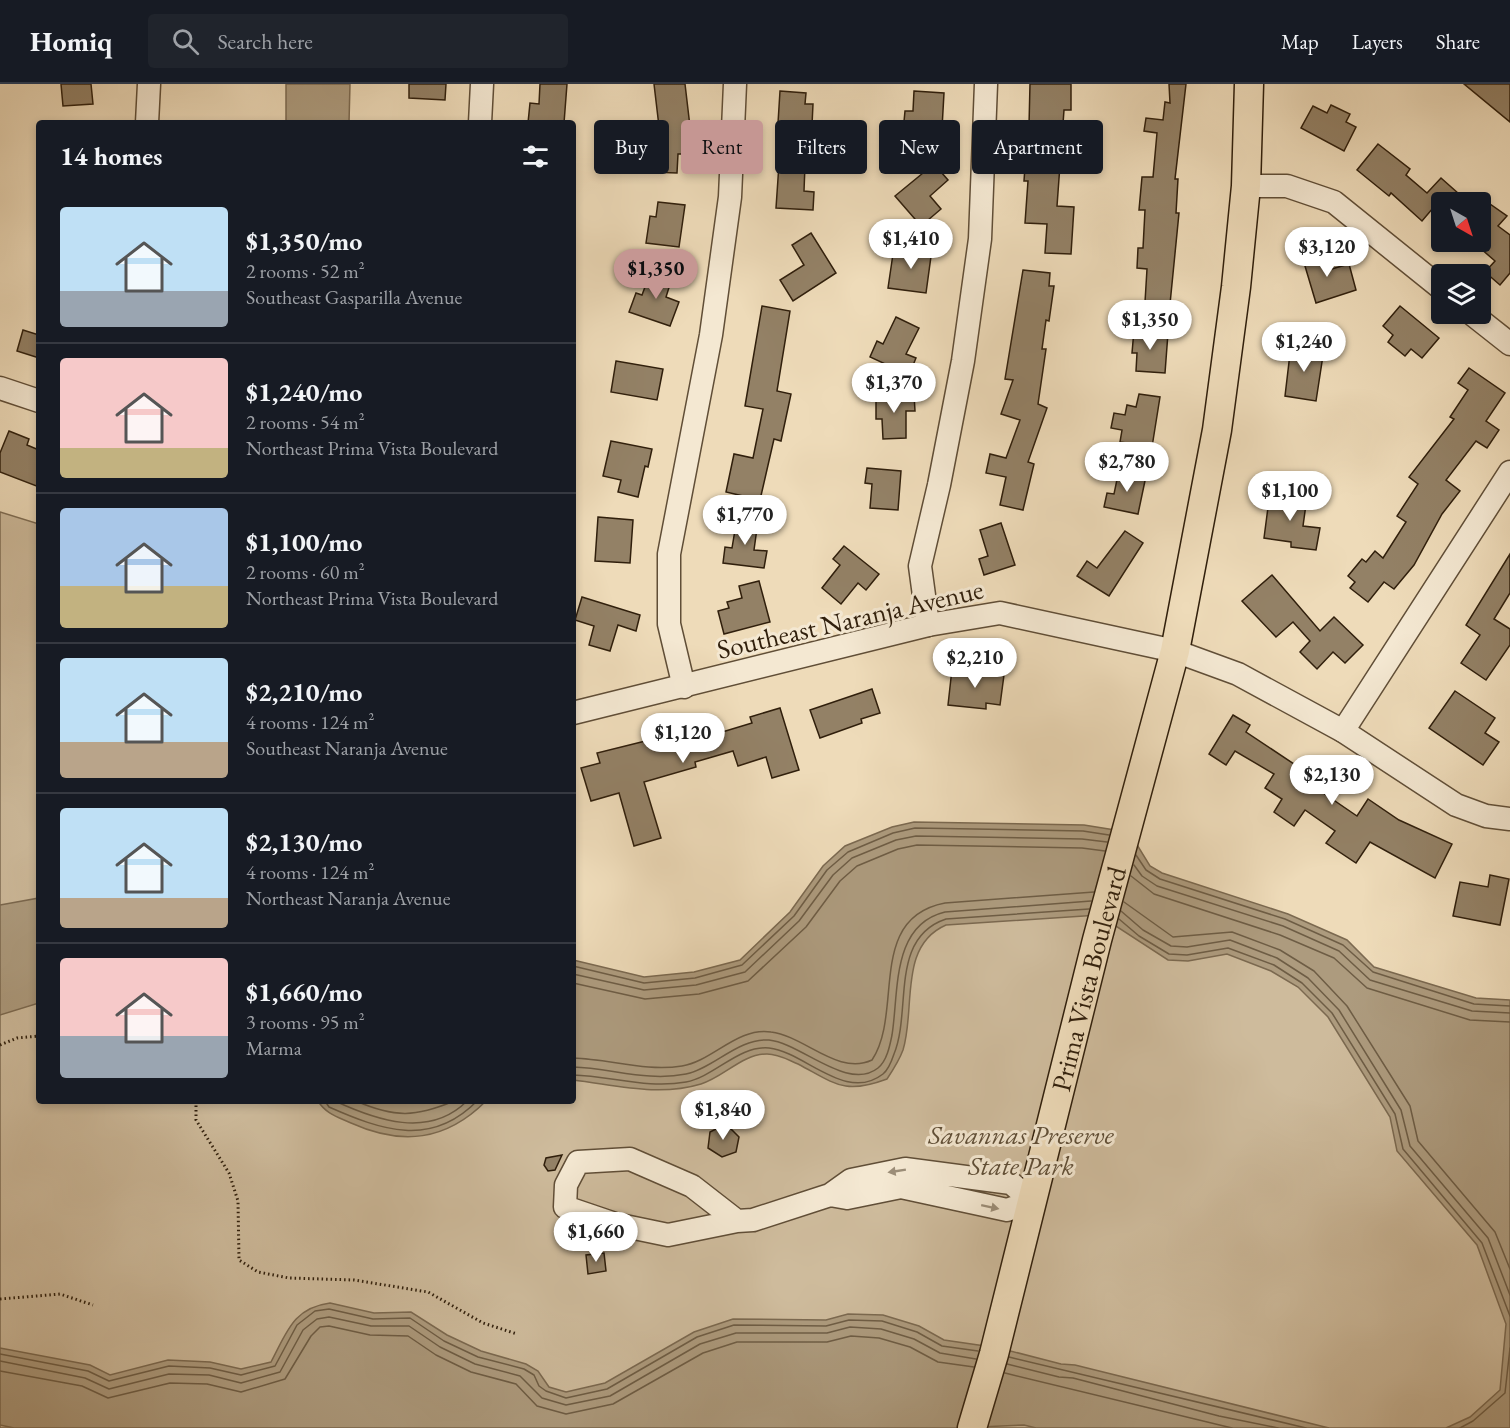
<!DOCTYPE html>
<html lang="en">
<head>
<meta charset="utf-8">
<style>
	:root { --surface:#171b24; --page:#20242c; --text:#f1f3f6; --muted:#9ea1a6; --line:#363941; --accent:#c59692 }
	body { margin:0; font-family:"EB Garamond",serif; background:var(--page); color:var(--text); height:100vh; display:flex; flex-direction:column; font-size:22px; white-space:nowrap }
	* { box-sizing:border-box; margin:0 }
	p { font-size:20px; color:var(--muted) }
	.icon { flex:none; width:33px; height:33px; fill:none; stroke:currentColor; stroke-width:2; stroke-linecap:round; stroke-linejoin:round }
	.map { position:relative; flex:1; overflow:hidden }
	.drawer { position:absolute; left:36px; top:36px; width:540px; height:984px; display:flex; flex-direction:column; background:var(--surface); border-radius:6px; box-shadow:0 3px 9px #0003 }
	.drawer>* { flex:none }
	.top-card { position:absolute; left:594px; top:36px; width:570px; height:54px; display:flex; gap:12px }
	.needle { width:39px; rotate:141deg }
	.buttons { position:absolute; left:1431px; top:108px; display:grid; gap:12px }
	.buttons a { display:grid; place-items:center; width:60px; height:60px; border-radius:6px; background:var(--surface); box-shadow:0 3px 9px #0003; font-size:30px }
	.price { position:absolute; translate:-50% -51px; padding:0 14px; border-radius:21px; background:#fff; color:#222; font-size:20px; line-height:39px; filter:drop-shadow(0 2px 3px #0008) }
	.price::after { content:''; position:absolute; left:50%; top:36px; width:18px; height:14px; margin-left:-9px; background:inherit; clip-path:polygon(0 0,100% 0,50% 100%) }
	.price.on { background:var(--accent); color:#111 }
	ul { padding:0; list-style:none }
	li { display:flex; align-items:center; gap:18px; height:150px; padding:0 24px }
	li+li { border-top:2px solid var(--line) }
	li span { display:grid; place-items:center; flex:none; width:168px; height:120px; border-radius:6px; color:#555 }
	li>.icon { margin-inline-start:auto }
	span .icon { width:72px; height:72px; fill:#fffc; stroke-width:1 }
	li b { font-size:26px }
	h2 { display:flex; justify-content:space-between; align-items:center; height:72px; padding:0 24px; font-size:26px }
	.chip { padding:0 21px; border-radius:6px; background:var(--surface); box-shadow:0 3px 9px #0003; font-size:21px; line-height:54px }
	.chip.on { background:var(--accent); color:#111 }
	header { display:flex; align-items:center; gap:36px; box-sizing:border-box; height:84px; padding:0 30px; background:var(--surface); border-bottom:2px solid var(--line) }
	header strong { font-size:28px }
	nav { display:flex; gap:33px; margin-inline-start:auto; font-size:21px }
	.search { width:420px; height:54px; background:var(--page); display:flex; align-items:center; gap:15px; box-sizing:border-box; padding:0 21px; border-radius:6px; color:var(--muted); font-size:22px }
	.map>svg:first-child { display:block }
	.green { fill:#cebb9c; stroke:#7f6d54; stroke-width:1.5 }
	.water { fill:#ad9b7e; stroke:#7b6950; stroke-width:1.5 }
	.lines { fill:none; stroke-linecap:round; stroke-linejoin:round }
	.shore { stroke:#6e5d45; stroke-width:1.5 }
	.building { fill:#938166; stroke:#301f0c; stroke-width:1.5 }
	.minor-casing { stroke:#604e37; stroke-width:25 }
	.major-casing { stroke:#301f0c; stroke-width:31 }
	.path { stroke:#301f0c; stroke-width:3; stroke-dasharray:1.5 3; stroke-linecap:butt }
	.minor { stroke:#f4e8d2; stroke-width:22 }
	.major { stroke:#eedbb9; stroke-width:28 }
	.oneway { fill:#9c8e79 }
	.labels { text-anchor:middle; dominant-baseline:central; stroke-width:6; stroke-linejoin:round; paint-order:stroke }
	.street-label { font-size:27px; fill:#301f0c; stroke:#f4e8d2 }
	.park-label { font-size:27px; font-style:italic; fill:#5f4e37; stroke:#f4e8d2 }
</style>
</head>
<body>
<header>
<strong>Homiq</strong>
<div class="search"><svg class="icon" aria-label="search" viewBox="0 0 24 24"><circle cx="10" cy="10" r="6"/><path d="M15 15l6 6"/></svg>Search here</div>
<nav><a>Map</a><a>Layers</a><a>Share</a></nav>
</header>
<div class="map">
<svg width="1510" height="1344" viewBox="0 0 1510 1344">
	<rect width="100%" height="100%" fill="#eedbb9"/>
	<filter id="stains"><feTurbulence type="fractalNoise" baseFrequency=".00333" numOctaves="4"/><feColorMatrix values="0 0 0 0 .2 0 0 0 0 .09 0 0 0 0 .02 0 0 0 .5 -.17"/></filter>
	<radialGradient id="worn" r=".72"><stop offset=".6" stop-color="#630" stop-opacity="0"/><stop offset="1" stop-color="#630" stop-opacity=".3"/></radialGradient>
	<!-- green -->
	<polygon class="green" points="0,428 39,440 39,1017 573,1017 573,940 1057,778 1307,883 1510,1106 1510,1344 0,1344"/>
	<!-- water -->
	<g class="water">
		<polygon points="286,0 350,0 349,39 286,39"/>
		<path d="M914,738L1084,741L1115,746L1136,759L1150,782L1162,789L1288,830L1347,856L1374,883L1476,914L1510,916V1344H1446L1470,1333L1500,1306L1506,1240L1477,1161L1397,1067L1390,1033L1328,933L1298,903L1271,887L1227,870L1188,877L1168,876L1099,831L946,841C898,862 916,924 903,966C899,977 893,986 887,995C844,1011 836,1000 798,980C788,976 779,970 767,970C742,970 724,993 701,1000C658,1013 616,1001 573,996V876L644,893L694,888L740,876L790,828L823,782L845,762L892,743Z"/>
		<polygon points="39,814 39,919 0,931 0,821"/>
		<path d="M318,1017H486C446,1057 402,1062 351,1039C338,1033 326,1030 318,1017Z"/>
		<path d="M330,1219L374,1229L411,1228L447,1251L481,1267L526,1280L538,1287L549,1303L566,1308L605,1299L694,1248L733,1235L826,1236L848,1230L883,1231L919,1242L944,1256L999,1264L1061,1280L1075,1281L1329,1344H1036L1024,1341L957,1344H14L0,1341V1264L90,1281L110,1291L168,1276L210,1278L241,1285L271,1278C287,1248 293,1224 330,1219Z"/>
	</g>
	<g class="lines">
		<!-- shore -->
		<g class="shore">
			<polyline points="1136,771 1146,786 1160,795 1285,835 1343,861 1373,888 1474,920 1510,922"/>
			<polyline points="1134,781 1142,792 1157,802 1283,842 1339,867 1370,896 1472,927 1510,929"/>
			<polyline points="1131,792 1154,810 1280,851 1334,874 1367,904 1470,936 1510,938"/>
			<polyline points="1124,818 1173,853 1232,848 1280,866 1314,887 1347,922 1410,1022 1418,1057 1495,1148 1510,1185"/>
			<polyline points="1121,827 1143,846 1171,862 1187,863 1230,856 1277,874 1308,894 1339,926 1401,1026 1410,1062 1488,1154 1510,1211"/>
			<polyline points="1119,835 1139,852 1169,870 1187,871 1228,864 1274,881 1302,899 1332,929 1395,1030 1403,1065 1482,1159 1510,1232"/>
			<polyline points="573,882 644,899 695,894 742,881 794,832 827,786 848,768 893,749 915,744 1083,747 1109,751"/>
			<polyline points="573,890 644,906 696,901 745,888 799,837 833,791 852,774 896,756 916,752 1082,755 1107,758"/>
			<polyline points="573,899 645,915 699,910 748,897 806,843 840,797 857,782 898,765 917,761 1082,764 1105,767"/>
			<path d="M573,974C610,975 645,988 682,982C713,977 737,943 771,948C805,952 838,992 872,976C904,928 866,834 945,819L1094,808"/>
			<path d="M573,983C611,984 647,998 686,990C714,984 738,954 769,956C801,959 848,1008 878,984C887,977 890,961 892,951C899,908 891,841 945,828L1091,817"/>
			<path d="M573,991C611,992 647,1005 686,998C714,993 739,961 769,964C805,968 846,1019 883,990C888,986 892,976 894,970C912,926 889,854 946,835L1089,825"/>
			<path d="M325,1017L329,1023C381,1046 431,1064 477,1017"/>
			<path d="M335,1017C376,1036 429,1055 467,1017"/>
			<path d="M356,1017C395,1034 416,1033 454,1017"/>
			<polyline points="0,1270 88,1287 109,1297 169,1282 210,1284 241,1291 275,1282 297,1241 315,1227 329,1225 373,1235 410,1234 444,1257 478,1273 524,1285 534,1291 539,1302 546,1307 566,1314 607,1305 697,1253 734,1241 826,1242 849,1236 882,1237 917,1248 942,1262 978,1267"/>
			<polyline points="1009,1273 1306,1344"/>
			<polyline points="0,1277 85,1294 109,1305 169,1290 209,1291 241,1299 280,1288 303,1246 317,1235 329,1233 371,1242 409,1242 440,1263 475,1280 520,1292 542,1314 566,1321 610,1312 700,1260 736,1249 827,1249 850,1243 881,1245 914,1255 940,1269 976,1275"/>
			<polyline points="1007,1280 1059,1293 1073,1294 1219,1332 1278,1344"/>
			<polyline points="0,1287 82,1302 108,1314 170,1299 207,1300 241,1308 285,1295 311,1252 320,1243 329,1242 370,1251 408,1252 436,1271 471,1288 516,1300 537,1322 566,1330 613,1320 703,1269 737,1258 827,1258 851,1252 879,1254 910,1263 938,1278 974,1283"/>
			<polyline points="1005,1289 1232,1344"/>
			<polyline points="1460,1344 1473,1337 1505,1309 1510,1264"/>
		</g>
	</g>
	<!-- building -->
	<g class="building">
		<polygon points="61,0 91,0 93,20 63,22"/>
		<polygon points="409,0 446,0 445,16 409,14"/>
		<polygon points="540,0 567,0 564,39 528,39 530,19 539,20"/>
		<polygon points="654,0 685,0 691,51 697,51 697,70 678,70 677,89 648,88 648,50 660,51"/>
		<polygon points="1030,0 1071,0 1071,26 1064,26 1057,122 1074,123 1071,170 1045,169 1047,140 1025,139 1028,97 1024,97 1025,83 1032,83 1034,43 1029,42"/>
		<polygon points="1169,0 1186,0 1175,95 1178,95 1176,129 1179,129 1170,220 1145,218 1147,185 1137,184 1138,164 1143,164 1145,126 1139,126 1142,93 1153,93 1157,49 1144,47 1146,34 1163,36 1165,18 1170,19"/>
		<polygon points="1464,0 1510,0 1510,38"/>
		<polygon points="780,7 806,9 805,20 813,20 812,41 805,41 804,56 777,55"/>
		<polygon points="914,7 944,9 941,62 911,60 912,49 903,48 905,27 913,27"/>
		<polygon points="1331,21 1350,30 1346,38 1356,43 1344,67 1301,44 1313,22 1327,29"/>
		<polygon points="1378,60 1410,85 1406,91 1427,109 1441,94 1468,118 1442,118 1442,131 1433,124 1422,137 1391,109 1389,112 1357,86"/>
		<polygon points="779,80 805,81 804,107 814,108 813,126 776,124"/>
		<polygon points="934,80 948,96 930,112 941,125 921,142 895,112"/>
		<polygon points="1480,113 1507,132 1498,142 1510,151 1510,189 1500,201 1485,188 1495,177 1480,164"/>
		<polygon points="658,118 685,121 679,163 646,159 650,132 656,133"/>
		<polygon points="811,149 836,189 793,217 780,196 804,181 792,161"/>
		<polygon points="909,162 932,165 926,209 888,204 893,170 908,172"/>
		<polygon points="1322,166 1328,186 1349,180 1356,206 1316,219 1302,172"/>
		<polygon points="1023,186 1050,189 1049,202 1054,202 1049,237 1046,236 1042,265 1046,265 1038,320 1047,324 1028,378 1034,380 1023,426 1000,421 1006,393 986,389 990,370 1006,374 1020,336 1001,330 1013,296 1005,295"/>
		<polygon points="651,187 672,194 666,213 679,218 670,242 629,228 636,209 642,211"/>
		<polygon points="762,222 790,227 777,307 791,310 781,357 774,355 760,416 726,408 734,370 753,374 763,325 745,322"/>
		<polygon points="1400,222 1439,254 1422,274 1411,265 1405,272 1388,258 1393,251 1383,242"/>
		<polygon points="896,233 919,244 906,270 916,274 909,291 870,273 877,257 883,260"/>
		<polygon points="23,246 39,251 39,274 17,267"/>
		<polygon points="1134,246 1168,249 1165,289 1136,287 1137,269 1132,269"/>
		<polygon points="1291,261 1324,265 1316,317 1285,312"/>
		<polygon points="616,277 663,285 657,316 611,308"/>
		<polygon points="1469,284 1505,309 1486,337 1499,346 1487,364 1476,357 1446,396 1460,407 1442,430 1414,481 1394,505 1384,498 1368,518 1350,504 1355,498 1348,492 1362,475 1366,478 1375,467 1383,474 1406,438 1397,432 1418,400 1409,393 1454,335 1450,333 1468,306 1458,299"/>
		<polygon points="876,310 914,310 915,327 906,327 906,354 883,355 882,335 876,335"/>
		<polygon points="1139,310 1160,313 1152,363 1120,358 1122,346 1111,344 1114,329 1125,331 1127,321 1136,323"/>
		<polygon points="9,347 29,355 27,361 39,366 39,403 0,388 0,369"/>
		<polygon points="611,357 652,365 648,383 645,382 638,413 618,408 621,396 603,392"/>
		<polygon points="867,384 901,387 898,426 870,424 872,400 865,399"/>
		<polygon points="1119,386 1146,392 1138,430 1104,423 1107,409 1114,410"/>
		<polygon points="1270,408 1307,413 1303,442 1320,444 1316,466 1291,463 1291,458 1264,454"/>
		<polygon points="598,433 633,436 630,479 595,477"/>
		<polygon points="737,434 758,437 754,466 767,467 764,484 723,479 725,463 732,464"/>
		<polygon points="1001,439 1015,481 984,491 979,475 988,472 980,446"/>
		<polygon points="1125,447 1143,459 1109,512 1077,492 1087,477 1097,484"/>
		<polygon points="844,462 879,490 866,506 858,499 841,520 822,504 840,481 833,475"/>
		<polygon points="1510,470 1510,509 1494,535 1510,545 1510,561 1486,596 1461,579 1480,551 1466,541"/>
		<polygon points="1272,491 1320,547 1334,533 1363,561 1345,579 1333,568 1317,585 1300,568 1310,557 1293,538 1276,553 1242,517"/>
		<polygon points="759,497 770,538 724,550 718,527 729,524 727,518 742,514 739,502"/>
		<polygon points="582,513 640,531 636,547 618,541 610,567 589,561 594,542 575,536"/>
		<polygon points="952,585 1004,591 1000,621 986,619 986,625 948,621"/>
		<polygon points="872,605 880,629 861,635 862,639 820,654 810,626"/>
		<polygon points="1455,607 1495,634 1485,649 1499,658 1483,681 1429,644"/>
		<polygon points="780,624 799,686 772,694 766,673 738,682 733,667 695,678 696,683 644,698 661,754 634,762 619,709 591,717 581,684 600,679 597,669 706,642 709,652 752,639 750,633"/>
		<polygon points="1233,631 1250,641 1246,648 1306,688 1311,680 1329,692 1319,706 1357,732 1368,715 1399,736 1452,760 1435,794 1370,758 1356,779 1326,759 1335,747 1305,726 1294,742 1274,728 1282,715 1265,704 1274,690 1235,667 1226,681 1209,670"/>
		<polygon points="1490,791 1509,795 1500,841 1453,832 1460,798 1488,803"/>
		<polygon points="726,1040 739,1053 736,1068 722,1073 708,1064 710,1048"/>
		<polygon points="562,1071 555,1086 548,1087 544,1081 546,1074"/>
		<polygon points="604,1169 606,1187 588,1190 586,1171"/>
	</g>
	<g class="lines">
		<defs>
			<g id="minor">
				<polyline points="147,39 149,0"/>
				<polyline points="480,39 482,0"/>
				<polyline points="1246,102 1287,102 1334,118 1442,205"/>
				<polyline points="1472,230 1510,260"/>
				<polyline points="0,304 39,317"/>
				<polyline points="928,541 920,482 939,401 963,277 980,155 986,0"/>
				<polyline points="684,603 669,540 669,470 711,251 730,113 735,0"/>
				<polyline points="573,629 928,541 1000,529 1175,567 1238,590 1343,647 1456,721 1486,732 1510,735"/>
				<polyline points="1343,647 1510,388"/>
				<polyline points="737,1137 692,1102 630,1075 578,1078 566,1101 565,1123 615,1140 668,1151 737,1137 753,1136 830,1111 851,1096 905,1085 1011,1099 1032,1117 1007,1126 901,1103 847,1114 830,1111"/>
			</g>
			<g id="major">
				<path id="s1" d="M972,1344L994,1270L1097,856L1175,567L1217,346L1236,203L1246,102L1249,0"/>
			</g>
		</defs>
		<!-- minor casing -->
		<use href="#minor" class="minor-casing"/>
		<!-- major casing -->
		<use href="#major" class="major-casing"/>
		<!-- path -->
		<g class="path">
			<polyline points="0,961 17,954 39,952"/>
			<polyline points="196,1017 196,1036 229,1089 238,1117 239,1176 258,1188 289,1194 354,1196 428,1208 483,1239 517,1250"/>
			<polyline points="0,1215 60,1210 93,1221"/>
		</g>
		<!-- minor -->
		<use href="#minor" class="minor"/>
		<!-- major -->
		<use href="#major" class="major"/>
	</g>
	<!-- one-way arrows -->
	<defs><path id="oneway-solid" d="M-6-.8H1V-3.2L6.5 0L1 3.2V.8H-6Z" transform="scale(1.5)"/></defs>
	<g class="oneway">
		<use href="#oneway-solid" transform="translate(897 1087) rotate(171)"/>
		<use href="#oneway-solid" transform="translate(990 1123) rotate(12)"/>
	</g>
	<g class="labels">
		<!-- street labels -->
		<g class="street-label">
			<text transform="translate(850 535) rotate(-13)">Southeast Naranja Avenue</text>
			<text stroke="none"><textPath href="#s1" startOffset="464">Prima Vista Boulevard</textPath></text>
		</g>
		<!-- park labels -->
		<g class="park-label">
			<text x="1021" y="1050">Savannas Preserve<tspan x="1021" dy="31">State Park</tspan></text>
		</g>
	</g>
	<rect width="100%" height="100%" filter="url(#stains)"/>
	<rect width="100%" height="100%" fill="url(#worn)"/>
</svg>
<div class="buttons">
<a><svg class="needle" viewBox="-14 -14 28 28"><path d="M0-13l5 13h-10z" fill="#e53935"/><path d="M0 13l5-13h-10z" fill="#9ea1a6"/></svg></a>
<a><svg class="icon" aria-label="layers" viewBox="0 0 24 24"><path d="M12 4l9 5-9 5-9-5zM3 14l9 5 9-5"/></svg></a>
</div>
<b class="price" style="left:911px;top:186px">$1,410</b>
<b class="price" style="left:1327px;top:194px">$3,120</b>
<b class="price on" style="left:656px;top:216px">$1,350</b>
<b class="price" style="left:1150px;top:267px">$1,350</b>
<b class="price" style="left:1304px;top:289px">$1,240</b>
<b class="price" style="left:894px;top:330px">$1,370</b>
<b class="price" style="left:1127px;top:409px">$2,780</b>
<b class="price" style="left:1290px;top:438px">$1,100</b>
<b class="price" style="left:745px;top:462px">$1,770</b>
<b class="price" style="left:975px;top:605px">$2,210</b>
<b class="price" style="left:683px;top:680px">$1,120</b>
<b class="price" style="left:1332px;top:722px">$2,130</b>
<b class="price" style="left:723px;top:1057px">$1,840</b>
<b class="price" style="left:596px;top:1179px">$1,660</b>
<div class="top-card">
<a class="chip">Buy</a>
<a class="chip on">Rent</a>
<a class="chip">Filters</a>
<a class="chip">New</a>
<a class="chip">Apartment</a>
</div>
<section class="drawer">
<h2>14 homes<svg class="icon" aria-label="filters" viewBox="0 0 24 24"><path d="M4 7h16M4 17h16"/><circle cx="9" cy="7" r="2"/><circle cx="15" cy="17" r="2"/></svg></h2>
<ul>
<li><span style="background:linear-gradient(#bfe0f5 70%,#9aa5b1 0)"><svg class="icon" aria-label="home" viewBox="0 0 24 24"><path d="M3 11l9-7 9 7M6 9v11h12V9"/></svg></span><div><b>$1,350/mo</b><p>2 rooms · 52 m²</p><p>Southeast Gasparilla Avenue</p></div></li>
<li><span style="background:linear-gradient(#f6c9c9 75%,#c2b280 0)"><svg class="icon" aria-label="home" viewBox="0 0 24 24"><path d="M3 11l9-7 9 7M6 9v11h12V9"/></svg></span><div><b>$1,240/mo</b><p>2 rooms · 54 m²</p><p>Northeast Prima Vista Boulevard</p></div></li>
<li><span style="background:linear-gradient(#a9c7e8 65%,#c2b280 0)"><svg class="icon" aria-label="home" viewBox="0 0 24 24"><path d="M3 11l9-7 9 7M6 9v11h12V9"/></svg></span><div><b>$1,100/mo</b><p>2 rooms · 60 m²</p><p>Northeast Prima Vista Boulevard</p></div></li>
<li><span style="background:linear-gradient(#bfe0f5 70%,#b9a48a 0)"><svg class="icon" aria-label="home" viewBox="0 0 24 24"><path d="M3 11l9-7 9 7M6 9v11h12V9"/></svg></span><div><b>$2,210/mo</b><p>4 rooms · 124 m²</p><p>Southeast Naranja Avenue</p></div></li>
<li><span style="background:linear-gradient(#bfe0f5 75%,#b9a48a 0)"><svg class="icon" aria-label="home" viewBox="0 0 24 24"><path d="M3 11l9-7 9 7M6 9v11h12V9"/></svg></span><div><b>$2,130/mo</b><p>4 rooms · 124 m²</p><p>Northeast Naranja Avenue</p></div></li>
<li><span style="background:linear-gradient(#f6c9c9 65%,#9aa5b1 0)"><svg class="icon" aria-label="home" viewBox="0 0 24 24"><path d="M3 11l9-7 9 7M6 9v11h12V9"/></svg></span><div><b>$1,660/mo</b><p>3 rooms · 95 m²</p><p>Marma</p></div></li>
</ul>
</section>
</div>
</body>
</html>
